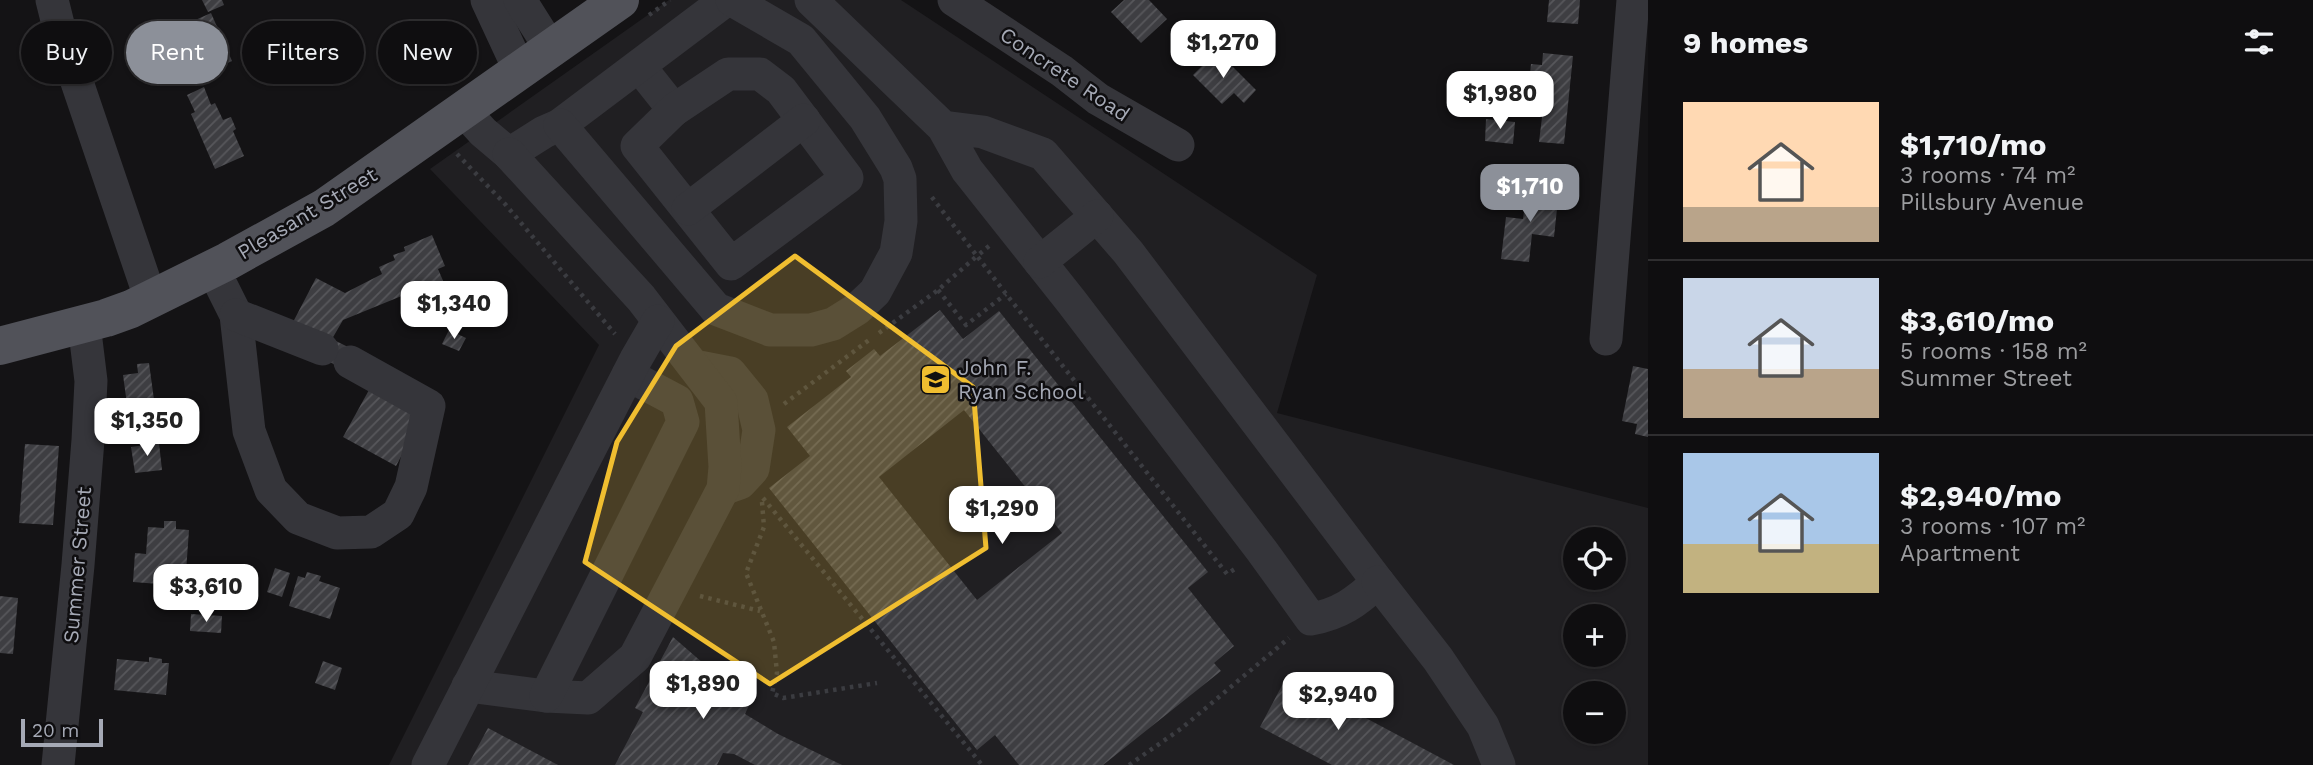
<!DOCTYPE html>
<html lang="en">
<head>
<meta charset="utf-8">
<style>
	:root { --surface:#0f0e10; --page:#181719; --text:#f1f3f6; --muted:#9b9c9f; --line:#2f2e30; --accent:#8c9099 }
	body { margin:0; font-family:"Work Sans",sans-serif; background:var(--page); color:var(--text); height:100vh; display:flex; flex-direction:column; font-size:26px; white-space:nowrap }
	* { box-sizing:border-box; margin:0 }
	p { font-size:23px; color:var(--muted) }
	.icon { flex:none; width:38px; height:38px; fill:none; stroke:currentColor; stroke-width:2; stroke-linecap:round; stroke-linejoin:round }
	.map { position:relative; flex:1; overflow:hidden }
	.details { display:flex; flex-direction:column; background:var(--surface); width:665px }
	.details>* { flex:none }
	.banner { position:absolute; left:21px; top:21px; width:665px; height:63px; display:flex; gap:14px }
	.tools { position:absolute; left:1563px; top:527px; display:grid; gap:14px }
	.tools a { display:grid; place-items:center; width:63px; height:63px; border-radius:50%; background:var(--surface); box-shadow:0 2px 5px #0004,0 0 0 2px var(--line); font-size:35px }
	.scale { position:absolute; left:21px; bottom:18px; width:82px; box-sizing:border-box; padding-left:7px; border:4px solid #a5a9b5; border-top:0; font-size:19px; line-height:24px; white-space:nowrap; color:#a5a9b5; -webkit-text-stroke:5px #0f0e10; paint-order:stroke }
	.price { position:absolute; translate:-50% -60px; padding:0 16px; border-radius:14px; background:#fff; color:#222; font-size:23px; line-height:46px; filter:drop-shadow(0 2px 4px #0008) }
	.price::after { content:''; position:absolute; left:50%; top:42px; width:21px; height:16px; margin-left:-10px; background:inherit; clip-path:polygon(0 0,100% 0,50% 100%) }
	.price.selected { background:var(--accent); color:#fff }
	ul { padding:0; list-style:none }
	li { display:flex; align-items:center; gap:21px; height:175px; padding:0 35px }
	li+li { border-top:2px solid var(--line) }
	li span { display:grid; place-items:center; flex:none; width:196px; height:140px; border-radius:0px; color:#555 }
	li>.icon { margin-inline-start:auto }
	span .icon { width:84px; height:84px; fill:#fffc; stroke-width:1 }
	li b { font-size:30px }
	h2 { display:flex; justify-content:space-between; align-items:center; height:84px; padding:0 35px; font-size:30px }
	.chip { padding:0 24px; border-radius:32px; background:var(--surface); box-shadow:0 2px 5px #0004,0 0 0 2px var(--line); font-size:24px; line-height:63px }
	.chip.selected { background:var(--accent); color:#fff }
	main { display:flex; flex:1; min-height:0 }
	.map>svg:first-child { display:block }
	.built { fill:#201f22; fill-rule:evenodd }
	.building { fill:url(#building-hatch); fill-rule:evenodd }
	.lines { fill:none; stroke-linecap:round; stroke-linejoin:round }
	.path { stroke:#3b3c41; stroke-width:4.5; stroke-dasharray:3.5 5; stroke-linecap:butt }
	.minor { stroke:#35353a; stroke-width:33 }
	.major { stroke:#515259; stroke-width:38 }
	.marked { fill:#f0be30; fill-opacity:0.2; stroke:#f0be30; stroke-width:5; stroke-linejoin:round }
	.labels { text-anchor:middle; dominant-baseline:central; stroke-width:5; stroke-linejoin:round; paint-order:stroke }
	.street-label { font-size:21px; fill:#a5a9b5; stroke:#0f0e10 }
	.poi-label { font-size:21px; fill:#a5a9b5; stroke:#0f0e10; text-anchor:start }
</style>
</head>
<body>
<main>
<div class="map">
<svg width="1648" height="765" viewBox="0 0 1648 765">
	<defs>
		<pattern id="building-hatch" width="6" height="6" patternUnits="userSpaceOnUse" patternTransform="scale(1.75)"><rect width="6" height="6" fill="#3e3e42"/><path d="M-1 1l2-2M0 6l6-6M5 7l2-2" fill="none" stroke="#57575b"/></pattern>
	</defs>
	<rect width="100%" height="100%" fill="#141315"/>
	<!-- built -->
	<path class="built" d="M669,0H901L1317,275L1277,413L1648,508V765H389L599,345L430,169ZM1575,539H1614V578H1575ZM1575,616H1614V654H1575ZM1575,693H1614V732H1575Z"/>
	<!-- building -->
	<g class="building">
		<polygon points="202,0 222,0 224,5 208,12"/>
		<polygon points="1124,0 1149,0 1167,19 1141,43 1111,12"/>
		<polygon points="1549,0 1580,0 1578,24 1547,22"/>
		<polygon points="211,13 232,61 197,77 184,48 173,53 164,34"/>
		<polygon points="1217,51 1256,90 1244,103 1234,93 1222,104 1193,75"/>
		<polygon points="1543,53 1573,56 1564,144 1539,142 1543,109 1514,106 1516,82 1529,83 1531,64 1542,65"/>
		<polygon points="204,87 211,105 215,103 223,120 231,117 236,129 233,131 244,156 215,169 191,114 195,112 187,95"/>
		<polygon points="1486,119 1515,122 1513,144 1485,141"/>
		<polygon points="1527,187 1559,190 1554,237 1532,234 1529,262 1501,259 1506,217 1523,219"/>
		<polygon points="432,235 445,266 438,269 444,283 427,290 426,286 343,320 332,339 356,351 346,371 319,356 292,324 316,278 345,293 382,274 379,267 395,260 393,255 405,251 404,247"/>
		<path d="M940,310L963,339L999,311L1208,572L1188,588L1234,646L1214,663L1221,671L1103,765H1019L995,735L977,750L769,488L810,456L787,427L851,377L846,371L874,349L880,356ZM964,410L1062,533L977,600L879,477Z"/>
		<polygon points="449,330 466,338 459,351 442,344"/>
		<polygon points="149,363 155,407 168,405 171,427 124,433 123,420 129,419 123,375 138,373 137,364"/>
		<polygon points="1633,366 1648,369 1648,437 1635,434 1637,424 1622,421"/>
		<polygon points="369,390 418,416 413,434 396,466 343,437"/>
		<polygon points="159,443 162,470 135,473 131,447"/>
		<polygon points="25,444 59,446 53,525 19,523"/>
		<polygon points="164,521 176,521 176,529 189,530 185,586 133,582 135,553 146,554 148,527 164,528"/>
		<polygon points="275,568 290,573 282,597 267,592"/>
		<polygon points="307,572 321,576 319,581 340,588 330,619 289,606 298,576 305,578"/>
		<polygon points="0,596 18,598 13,654 0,653"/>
		<polygon points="191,614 222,616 221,633 190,631"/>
		<polygon points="673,637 711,670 752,699 745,714 778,734 842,765 755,765 734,754 723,753 717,765 615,765 643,712 635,708"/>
		<polygon points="149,657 162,659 162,663 169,663 166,695 114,690 117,659 149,662"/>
		<polygon points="323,661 342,668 335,690 315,683"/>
		<polygon points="1287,676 1454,765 1332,765 1260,727"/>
		<polygon points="488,728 558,765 468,765"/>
	</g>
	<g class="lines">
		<!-- path -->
		<g class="path">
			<polyline points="649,15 670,0"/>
			<polyline points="457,154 505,204 615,334"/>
			<polyline points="989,246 977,256 1006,294 1227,574 1238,567"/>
			<polyline points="938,290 966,325 1006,294"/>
			<polyline points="879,333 938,290 977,256 931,196"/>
			<polyline points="784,404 869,340"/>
			<polyline points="763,498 982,765"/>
			<polyline points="762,502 764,527 746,573 774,642 777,673 772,693 783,698 877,683"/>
			<polyline points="700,596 760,611"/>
			<polyline points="1129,765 1182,728 1289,638"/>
		</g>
		<!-- minor -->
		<g class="minor">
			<polyline points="52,0 60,32 151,300"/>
			<polyline points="487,0 520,71"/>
			<polyline points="520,0 551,49"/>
			<path d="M811,0L943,127L967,170L1071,301L1262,551L1311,619C1340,614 1356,602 1378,582L1128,252L1043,154L983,132L943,127"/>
			<polyline points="954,0 1062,71 1098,99 1178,145"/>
			<polyline points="639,66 674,110"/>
			<polygon points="728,74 760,74 781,90 847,178 731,264 637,146 674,110"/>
			<polyline points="463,110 483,132 509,154 544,132 560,125 726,0"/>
			<polyline points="560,125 716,309 770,330 811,330 833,324 857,309 875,292 896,253 901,221 900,179 896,168 865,118 801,40 732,0"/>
			<polyline points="688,209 804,120"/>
			<polyline points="1040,262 1097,216"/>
			<polyline points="213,269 236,315 249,431 271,490 298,518 337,533 371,532 398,514 411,487 429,406 350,362"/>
			<polyline points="236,315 322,349"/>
			<polyline points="1606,339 1633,0"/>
			<polyline points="694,366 730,373 752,400 759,430 753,469 740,483 723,489"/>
			<polyline points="1378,582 1438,659 1483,726 1499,765"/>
			<polyline points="468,686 546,696 588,698 635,657 723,489 725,467 721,402 641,298 509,154"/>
			<polyline points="546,696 683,422 677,401 628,375"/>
			<polyline points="58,765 78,565 88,440 91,381 84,324"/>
			<polyline points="428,765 636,359 658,321"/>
		</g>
		<!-- major -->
		<polyline class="major" points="0,346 106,318 131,309 228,261 324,208 620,0"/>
	</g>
	<!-- marked area -->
	<path class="marked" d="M795,256L973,387L986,548L770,684L585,562L617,442L676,346Z"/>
	<!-- icons -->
	<defs>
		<symbol id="school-square" viewBox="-11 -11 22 22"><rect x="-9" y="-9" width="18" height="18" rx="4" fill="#f0be30" stroke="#0f0e10"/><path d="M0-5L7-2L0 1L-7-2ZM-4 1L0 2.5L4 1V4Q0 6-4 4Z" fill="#111"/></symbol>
	</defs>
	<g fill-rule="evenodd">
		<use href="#school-square" x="918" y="362" width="35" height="35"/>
	</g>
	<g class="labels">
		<!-- street labels -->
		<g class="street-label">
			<text transform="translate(1065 74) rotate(34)">Concrete Road</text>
			<text transform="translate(307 213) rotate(-31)">Pleasant Street</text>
			<text transform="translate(77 565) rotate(-85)">Summer Street</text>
		</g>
		<!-- poi labels -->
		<g class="poi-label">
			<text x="958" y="367">John F.<tspan x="958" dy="24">Ryan School</tspan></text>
		</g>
	</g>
</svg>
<div class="tools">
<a><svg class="icon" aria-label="locate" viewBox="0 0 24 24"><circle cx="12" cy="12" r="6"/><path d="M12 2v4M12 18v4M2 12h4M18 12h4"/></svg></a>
<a>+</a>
<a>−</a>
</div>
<div class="scale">20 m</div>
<b class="price" style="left:1223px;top:80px">$1,270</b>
<b class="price" style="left:1500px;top:131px">$1,980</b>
<b class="price selected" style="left:1530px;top:224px">$1,710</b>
<b class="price" style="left:454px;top:341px">$1,340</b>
<b class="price" style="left:147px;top:458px">$1,350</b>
<b class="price" style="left:1002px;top:546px">$1,290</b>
<b class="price" style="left:206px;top:624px">$3,610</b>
<b class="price" style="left:703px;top:721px">$1,890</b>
<b class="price" style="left:1338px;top:732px">$2,940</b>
<div class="banner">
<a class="chip">Buy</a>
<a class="chip selected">Rent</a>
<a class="chip">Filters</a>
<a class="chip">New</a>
</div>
</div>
<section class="details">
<h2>9 homes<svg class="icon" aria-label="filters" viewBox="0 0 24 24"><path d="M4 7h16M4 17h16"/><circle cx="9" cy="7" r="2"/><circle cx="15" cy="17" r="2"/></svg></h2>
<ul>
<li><span style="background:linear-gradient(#ffd9b3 75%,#b9a48a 0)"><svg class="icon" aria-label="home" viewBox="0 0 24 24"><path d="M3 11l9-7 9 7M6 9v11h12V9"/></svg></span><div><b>$1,710/mo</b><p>3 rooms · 74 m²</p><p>Pillsbury Avenue</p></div></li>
<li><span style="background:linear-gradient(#c9d6e8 65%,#b9a48a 0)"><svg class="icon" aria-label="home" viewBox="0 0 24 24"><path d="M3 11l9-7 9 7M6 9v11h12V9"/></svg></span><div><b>$3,610/mo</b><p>5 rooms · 158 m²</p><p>Summer Street</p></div></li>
<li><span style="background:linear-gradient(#a9c7e8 65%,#c2b280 0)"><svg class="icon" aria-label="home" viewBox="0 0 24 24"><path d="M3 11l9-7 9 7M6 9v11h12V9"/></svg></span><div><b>$2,940/mo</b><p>3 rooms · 107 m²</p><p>Apartment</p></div></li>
</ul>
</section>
</main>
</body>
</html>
